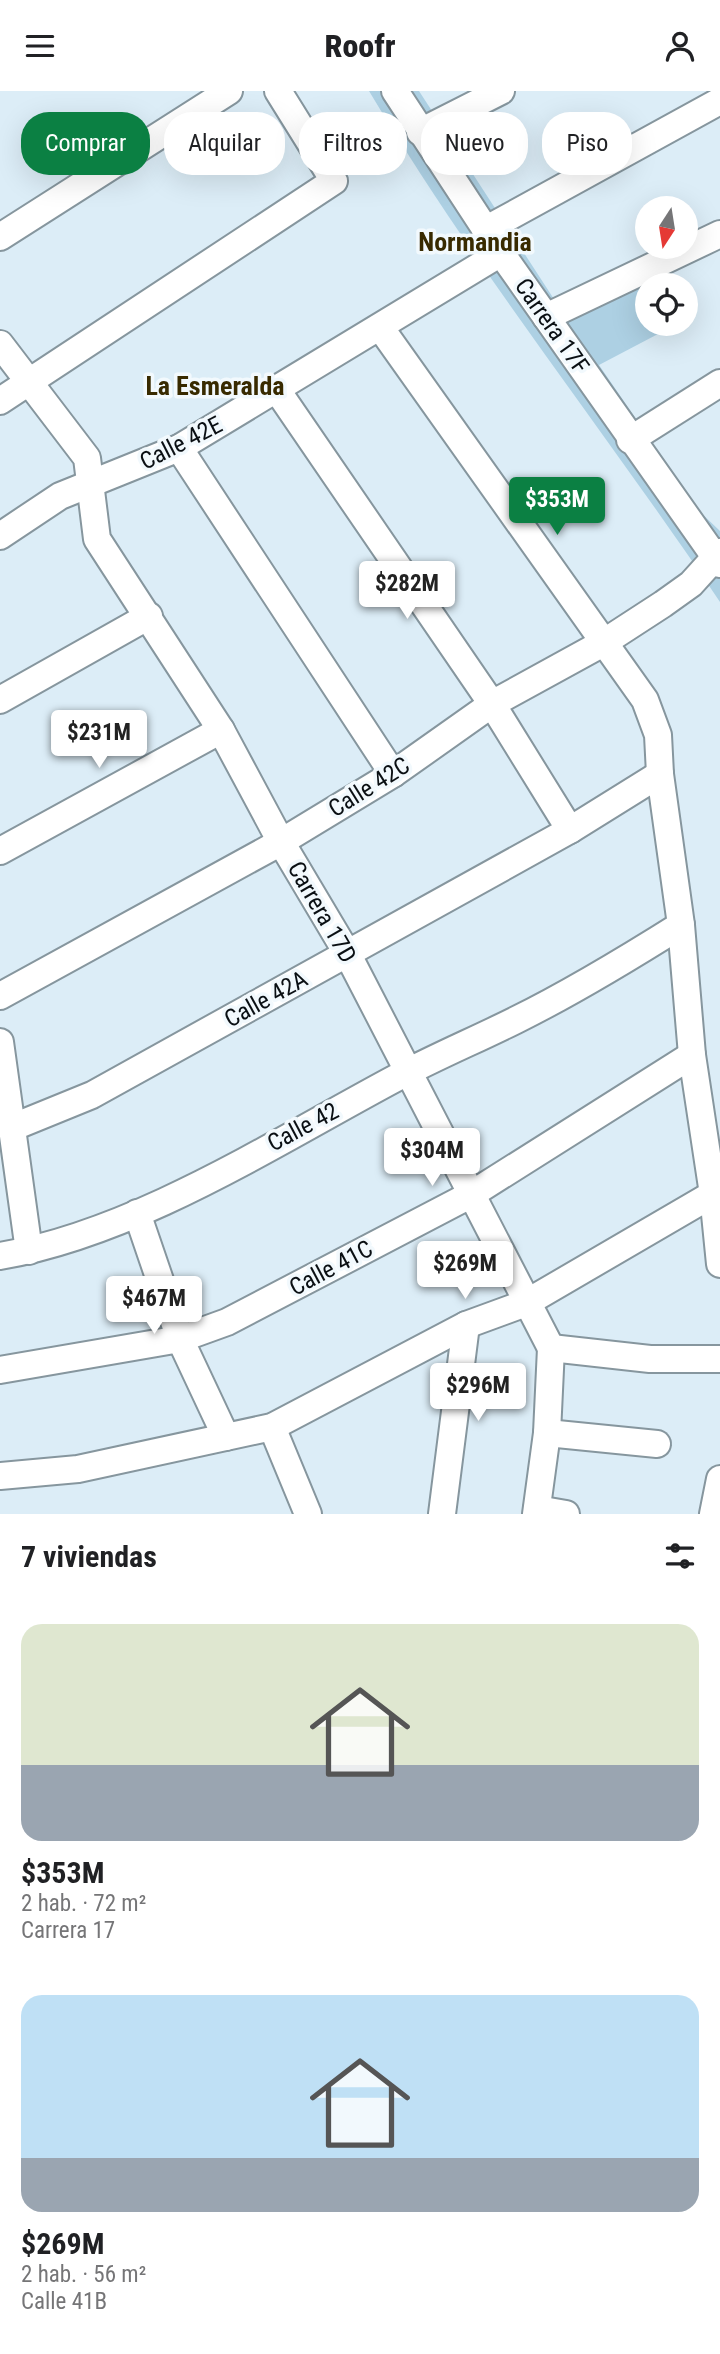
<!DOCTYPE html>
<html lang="es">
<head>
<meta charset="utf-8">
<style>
	:root { --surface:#fff; --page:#f6f6f6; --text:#202124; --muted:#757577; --accent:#0b8043 }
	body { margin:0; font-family:"Roboto Condensed",sans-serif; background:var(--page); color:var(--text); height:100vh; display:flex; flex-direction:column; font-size:26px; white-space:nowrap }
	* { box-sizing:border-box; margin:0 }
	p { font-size:23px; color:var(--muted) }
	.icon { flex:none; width:38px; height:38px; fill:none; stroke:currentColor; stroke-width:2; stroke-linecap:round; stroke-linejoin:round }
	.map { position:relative; height:1423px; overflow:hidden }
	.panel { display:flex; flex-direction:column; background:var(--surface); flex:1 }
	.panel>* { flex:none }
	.top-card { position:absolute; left:21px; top:21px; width:679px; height:63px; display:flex; gap:14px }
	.needle { width:46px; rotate:192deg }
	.fabs { position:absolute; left:635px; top:105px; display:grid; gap:14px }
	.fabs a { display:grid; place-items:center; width:63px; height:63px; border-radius:50%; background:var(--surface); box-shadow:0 7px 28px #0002; font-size:35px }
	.price { position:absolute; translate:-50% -60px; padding:0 16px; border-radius:7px; background:#fff; color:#222; font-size:23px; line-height:46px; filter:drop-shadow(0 2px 4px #0008) }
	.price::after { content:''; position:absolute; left:50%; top:42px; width:21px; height:16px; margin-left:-10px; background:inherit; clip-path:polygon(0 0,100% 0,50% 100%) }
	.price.active { background:var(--accent); color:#fff }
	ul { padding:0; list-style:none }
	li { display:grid; align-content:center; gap:14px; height:371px; padding:0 21px }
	li span { display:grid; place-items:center; height:217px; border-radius:21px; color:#555 }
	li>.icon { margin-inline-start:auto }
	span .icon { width:126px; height:126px; fill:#fffc; stroke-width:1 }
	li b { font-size:30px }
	h2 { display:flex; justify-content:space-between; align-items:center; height:84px; padding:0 21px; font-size:30px }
	.pill { padding:0 24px; border-radius:28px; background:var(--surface); box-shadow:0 7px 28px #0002; font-size:24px; line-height:63px }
	.pill.active { background:var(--accent); color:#fff }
	header { display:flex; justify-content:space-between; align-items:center; height:91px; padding:0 21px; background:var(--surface); font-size:32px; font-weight:800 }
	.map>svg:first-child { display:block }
	.green { fill:#add0e3 }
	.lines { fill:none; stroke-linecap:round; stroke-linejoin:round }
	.minor-casing { stroke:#86969e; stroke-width:30 }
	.minor { stroke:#fff; stroke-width:26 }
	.labels { text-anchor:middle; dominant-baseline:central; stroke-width:7; stroke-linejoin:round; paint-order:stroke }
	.street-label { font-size:24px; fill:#0a0f13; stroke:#f2f9fd }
	.neighbourhood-label { font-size:26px; font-weight:bold; fill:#382a00; stroke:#f2f9fd }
</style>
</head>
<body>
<header><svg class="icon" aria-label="menu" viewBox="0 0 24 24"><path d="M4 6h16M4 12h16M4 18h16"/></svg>Roofr<svg class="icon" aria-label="person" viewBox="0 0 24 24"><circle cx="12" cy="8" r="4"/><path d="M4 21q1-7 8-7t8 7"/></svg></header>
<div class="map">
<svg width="720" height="1423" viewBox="0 0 720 1423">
	<rect width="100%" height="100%" fill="#dcedf7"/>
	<!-- green -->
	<path class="green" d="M369,0H419L561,219L651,174L662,194H648V233H677L599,274L700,421L720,440V511C605,340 475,178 369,0Z"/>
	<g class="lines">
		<defs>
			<g id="minor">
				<polyline points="395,0 501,162 720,473"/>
				<polyline points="420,41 501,0"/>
				<polyline points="485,139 720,10"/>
				<polyline points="0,146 229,0"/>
				<polyline points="546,226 720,143"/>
				<polyline points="380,236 645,609 658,644 660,683 681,834 692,964 713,1103 720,1173"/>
				<polyline points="0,253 87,367 97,448 221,639 281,751 347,862 551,1257"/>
				<polyline points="277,299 492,613 570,739"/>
				<polyline points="0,310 334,90 278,0"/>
				<polyline points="630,349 720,292"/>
				<polyline points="179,357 393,683"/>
				<polyline points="0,445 60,405 179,357 501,162"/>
				<polyline points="0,609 149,525"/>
				<polyline points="0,760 221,639"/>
				<polyline points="0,905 281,751 393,683 492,613 603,552 663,513 691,493 720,461"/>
				<polyline points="0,951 29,1160"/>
				<polyline points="11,1037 92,1004 570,739 660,683"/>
				<polyline points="137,1122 180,1248 226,1346"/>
				<path d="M0,1165C136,1142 274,1052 396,987C435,966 476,949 516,929C573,901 627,868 681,834"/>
				<polyline points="551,1257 650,1268 720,1268"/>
				<polyline points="0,1279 180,1248 227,1231 472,1103 692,964"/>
				<polyline points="272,1336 308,1423"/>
				<polyline points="547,1342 657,1353"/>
				<polyline points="0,1385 78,1378 272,1336 466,1234 526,1212 713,1103"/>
				<polyline points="537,1418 566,1423"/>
				<polyline points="442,1423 466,1234"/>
				<polyline points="536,1423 547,1342 551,1257"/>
				<polyline points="713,1423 720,1388"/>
			</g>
		</defs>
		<!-- minor casing -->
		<use href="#minor" class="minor-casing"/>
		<!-- minor -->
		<use href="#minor" class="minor"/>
	</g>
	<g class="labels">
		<!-- street labels -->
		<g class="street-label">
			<text transform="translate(552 235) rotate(55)">Carrera 17F</text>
			<text transform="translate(181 352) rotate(-27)">Calle 42E</text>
			<text transform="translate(369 696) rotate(-32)">Calle 42C</text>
			<text transform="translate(322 821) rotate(60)">Carrera 17D</text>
			<text transform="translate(266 908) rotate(-29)">Calle 42A</text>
			<text transform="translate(303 1036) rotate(-28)">Calle 42</text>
			<text transform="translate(331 1177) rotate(-28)">Calle 41C</text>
		</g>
		<!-- neighbourhood labels -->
		<g class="neighbourhood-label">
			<text x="475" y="151">Normandia</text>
			<text x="215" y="295">La Esmeralda</text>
		</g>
	</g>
</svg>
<div class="fabs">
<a><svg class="needle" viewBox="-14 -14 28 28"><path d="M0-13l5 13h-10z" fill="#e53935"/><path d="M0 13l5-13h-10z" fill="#757577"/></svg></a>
<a><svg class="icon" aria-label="locate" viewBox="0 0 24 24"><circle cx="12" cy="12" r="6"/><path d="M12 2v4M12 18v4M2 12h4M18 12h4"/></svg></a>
</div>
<b class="price active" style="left:557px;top:446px">$353M</b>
<b class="price" style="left:407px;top:530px">$282M</b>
<b class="price" style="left:99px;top:679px">$231M</b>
<b class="price" style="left:432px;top:1097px">$304M</b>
<b class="price" style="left:465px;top:1210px">$269M</b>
<b class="price" style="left:154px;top:1245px">$467M</b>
<b class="price" style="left:478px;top:1332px">$296M</b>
<div class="top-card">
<a class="pill active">Comprar</a>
<a class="pill">Alquilar</a>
<a class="pill">Filtros</a>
<a class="pill">Nuevo</a>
<a class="pill">Piso</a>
</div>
</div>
<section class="panel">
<h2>7 viviendas<svg class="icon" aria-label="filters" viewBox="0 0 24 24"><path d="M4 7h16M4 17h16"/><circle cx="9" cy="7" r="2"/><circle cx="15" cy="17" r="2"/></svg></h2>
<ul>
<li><span style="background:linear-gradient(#dfe7d0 65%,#9aa5b1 0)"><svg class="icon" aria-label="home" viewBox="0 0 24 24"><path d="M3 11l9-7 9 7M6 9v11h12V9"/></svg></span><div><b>$353M</b><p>2 hab. · 72 m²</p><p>Carrera 17</p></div></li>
<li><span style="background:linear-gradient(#bfe0f5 75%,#9aa5b1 0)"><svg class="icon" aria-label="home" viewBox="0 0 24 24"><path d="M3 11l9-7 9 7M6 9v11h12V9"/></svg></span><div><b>$269M</b><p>2 hab. · 56 m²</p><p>Calle 41B</p></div></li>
</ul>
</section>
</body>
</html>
